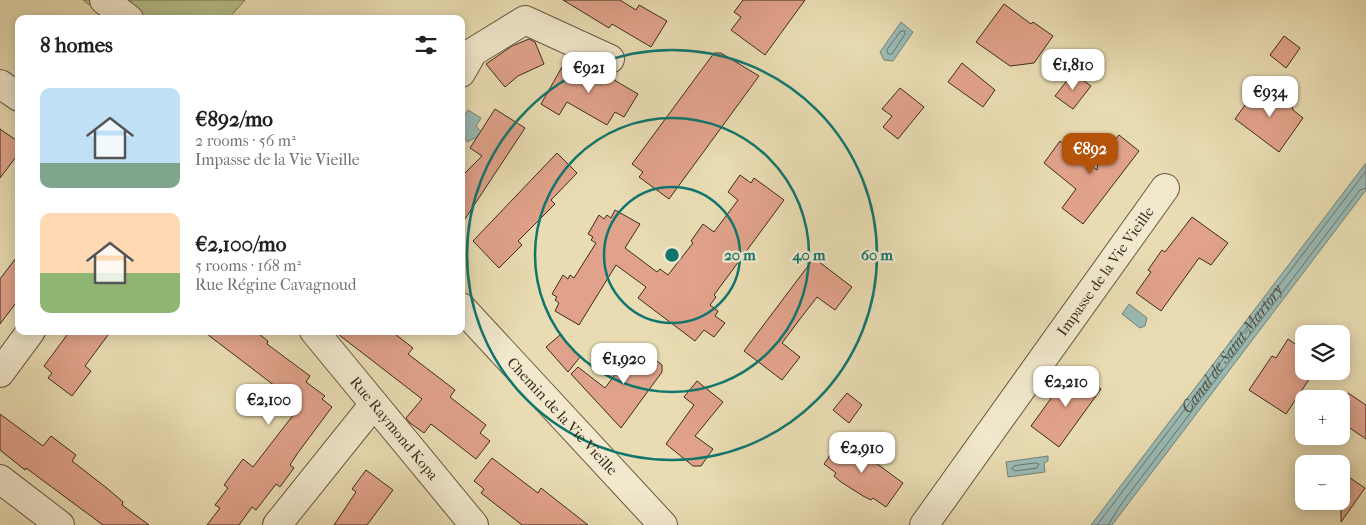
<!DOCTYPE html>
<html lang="en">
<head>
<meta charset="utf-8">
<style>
	:root { --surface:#fff; --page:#f6f6f6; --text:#202124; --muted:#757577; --accent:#b45309 }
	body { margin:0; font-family:"IM FELL French Canon",serif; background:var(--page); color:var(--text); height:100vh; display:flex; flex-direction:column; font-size:19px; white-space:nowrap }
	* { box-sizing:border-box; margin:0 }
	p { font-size:16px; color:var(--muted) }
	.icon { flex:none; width:28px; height:28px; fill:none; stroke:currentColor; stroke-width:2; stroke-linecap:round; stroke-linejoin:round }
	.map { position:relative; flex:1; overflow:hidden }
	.drawer { position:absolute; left:15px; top:15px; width:450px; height:320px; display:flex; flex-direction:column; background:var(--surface); border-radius:10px; box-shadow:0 2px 12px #0003 }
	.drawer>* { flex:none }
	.buttons { position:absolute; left:1295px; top:325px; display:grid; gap:10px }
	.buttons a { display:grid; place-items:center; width:55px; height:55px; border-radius:10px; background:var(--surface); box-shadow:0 2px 12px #0003; font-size:25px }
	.price { position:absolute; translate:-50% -42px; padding:0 11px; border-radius:10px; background:#fff; color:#222; font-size:16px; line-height:32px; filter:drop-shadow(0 1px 2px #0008) }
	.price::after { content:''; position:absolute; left:50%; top:30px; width:15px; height:11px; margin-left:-8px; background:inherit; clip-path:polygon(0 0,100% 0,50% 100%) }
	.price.current { background:var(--accent); color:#fff }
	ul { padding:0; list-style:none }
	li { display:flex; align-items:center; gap:15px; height:125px; padding:0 25px }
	li span { display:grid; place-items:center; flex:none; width:140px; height:100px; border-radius:10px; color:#555 }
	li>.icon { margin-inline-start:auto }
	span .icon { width:60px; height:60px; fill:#fffc; stroke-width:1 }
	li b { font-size:21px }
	h2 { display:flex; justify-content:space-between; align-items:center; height:60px; padding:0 25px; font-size:21px }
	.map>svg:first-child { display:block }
	.green { fill:#b6c08c; stroke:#787654 }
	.water { fill:#9abab5; stroke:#748278 }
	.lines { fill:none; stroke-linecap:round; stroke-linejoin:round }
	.shore { stroke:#6a7469; stroke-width:1 }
	.building { fill:#e0a28a; stroke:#3b2d1d }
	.minor-casing { stroke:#665942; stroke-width:30 }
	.minor { stroke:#f1e8cd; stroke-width:28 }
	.ring { fill:none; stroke:#0f766e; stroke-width:2.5 }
	.labels { text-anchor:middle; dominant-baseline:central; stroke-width:5; stroke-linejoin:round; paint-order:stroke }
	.street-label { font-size:15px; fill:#3b2d1d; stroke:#f1e8cd }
	.water-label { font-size:16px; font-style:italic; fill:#535043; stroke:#f1e8cd }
	.centre { fill:#0f766e; stroke:#f1e8cd; stroke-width:2.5 }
	.ring-label { font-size:15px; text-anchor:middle; font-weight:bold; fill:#0f766e; stroke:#f1e8cd; stroke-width:5; stroke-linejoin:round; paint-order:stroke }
</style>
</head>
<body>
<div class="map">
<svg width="1366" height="525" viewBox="0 0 1366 525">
	<rect width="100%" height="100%" fill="#e9dcb2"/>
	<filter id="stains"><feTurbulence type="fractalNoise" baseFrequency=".004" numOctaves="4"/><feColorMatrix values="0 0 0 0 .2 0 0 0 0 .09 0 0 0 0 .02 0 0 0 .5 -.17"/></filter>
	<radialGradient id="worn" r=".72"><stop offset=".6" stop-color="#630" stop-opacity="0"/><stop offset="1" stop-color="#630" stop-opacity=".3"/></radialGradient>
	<!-- green -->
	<polygon class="green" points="83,0 245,0 228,19 108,19"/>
	<!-- water -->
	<g class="water">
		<polygon points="901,22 913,32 893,61 884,60 880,52"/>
		<path d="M468,110L481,118L476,126L483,134L467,142C460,129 460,123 468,110Z"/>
		<polygon points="1366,163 1366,190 1112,525 1091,525"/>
		<polygon points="1129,304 1147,318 1145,326 1140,328 1122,314"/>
		<polygon points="1048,456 1048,461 1044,463 1045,472 1008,477 1006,462"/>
	</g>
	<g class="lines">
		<!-- shore -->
		<g class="shore">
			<polygon points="901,31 905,31 905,34 892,54 888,54 887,50"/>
			<polygon points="1036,463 1039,464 1037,468 1015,471 1012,469 1014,466"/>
			<path id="s1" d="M1097,525L1366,171"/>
			<polyline points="1108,525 1122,503 1360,190 1366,188"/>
		</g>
	</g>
	<!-- building -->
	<g class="building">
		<polygon points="563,0 620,0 636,10 639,5 667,21 651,47 612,24 609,28"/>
		<polygon points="743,0 805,0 765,55 731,30 741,17 734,12"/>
		<polygon points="1004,4 1031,24 1033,22 1053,36 1034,63 1010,66 976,42"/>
		<polygon points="1284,36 1300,48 1286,68 1270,55"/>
		<polygon points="529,39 535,42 544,64 518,76 505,87 486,64 512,46"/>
		<polygon points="714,53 721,53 759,76 669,199 639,177 643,172 632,164"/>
		<polygon points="570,60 607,82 609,77 638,94 624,117 615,112 607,125 567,102 559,115 541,104 562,67 564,69"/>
		<polygon points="962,63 995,90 983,107 948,82"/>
		<polygon points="1073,73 1091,86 1073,109 1055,96"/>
		<polygon points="1271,87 1291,102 1293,110 1303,118 1279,152 1235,119 1253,94"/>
		<polygon points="900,88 924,107 898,139 883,127 892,116 882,109"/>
		<polygon points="495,109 525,128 461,225 461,177 482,156 470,148"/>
		<polygon points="0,129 19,142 19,153 0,178"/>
		<polygon points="1119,135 1139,151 1083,224 1062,208 1076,189 1044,163 1060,141 1097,170 1098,161"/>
		<polygon points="557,153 577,173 551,200 555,204 518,241 522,245 499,268 473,241"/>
		<polygon points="740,175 751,183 754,178 784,200 714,295 716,297 710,305 718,311 715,316 725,323 714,337 704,330 695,341 638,298 646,287 616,265 579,325 555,311 559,303 555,300 557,297 552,294 563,275 568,279 570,275 574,278 596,243 591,240 593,237 588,234 599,215 604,219 607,215 611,218 615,210 640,224 625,248 657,272 660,269 668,275 693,243 691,241 703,224 714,232 738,200 728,192"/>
		<polygon points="1192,217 1228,243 1211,265 1199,258 1161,311 1136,293 1151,272 1148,270 1162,250 1165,252"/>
		<polygon points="19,254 19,299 0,324 0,279"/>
		<polygon points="814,258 852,287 835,310 817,297 800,319 782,343 800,357 782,380 744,351"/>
		<polygon points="70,331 111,331 85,366 91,371 72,396 48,378 52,373 44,366"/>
		<polygon points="203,331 255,331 268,341 267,344 310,376 306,382 325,396 322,399 332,407 297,454 290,465 294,468 280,487 276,484 256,510 252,507 239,525 207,525 220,508 215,505 228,488 224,485 243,459 253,467 294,414 286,408 291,401 274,388 275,386"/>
		<polygon points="334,331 391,331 413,348 408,354 455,390 450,397 486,425 480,433 490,441 476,459 431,424 424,433 410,423 406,418 422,399"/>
		<polygon points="560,335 580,357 568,372 546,347"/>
		<polygon points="1288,339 1304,350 1304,375 1310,378 1286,414 1249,390 1272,356 1276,358"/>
		<polygon points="637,345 662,365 662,372 621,428 571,374 578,367 605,388"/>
		<polygon points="1073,368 1101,389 1059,447 1031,426"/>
		<polygon points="697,381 723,402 695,436 713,449 701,466 693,466 666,444 694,405 684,397"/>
		<polygon points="847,393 862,405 849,423 833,410"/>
		<polygon points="1348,393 1366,405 1366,439 1341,422 1341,403"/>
		<polygon points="0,414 43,446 51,436 76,455 72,461 108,489 123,502 122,505 149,525 103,525 26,468 25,470 0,450"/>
		<polygon points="842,438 903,483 886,507 873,498 871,500 863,496 841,482 834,476 836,473 824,464"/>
		<polygon points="492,458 538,493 541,488 588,525 522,525 481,493 484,489 474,481"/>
		<polygon points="366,470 393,490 367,525 334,525 356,492 352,489"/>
		<polygon points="1341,472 1365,488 1341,522"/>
	</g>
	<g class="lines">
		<defs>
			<g id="minor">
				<polyline points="104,0 129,19"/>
				<polyline points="461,73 473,52 525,20 610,59"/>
				<polyline points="0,84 19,97"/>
				<path id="s2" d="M461,307L663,525"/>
				<path id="s3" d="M314,331L474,525"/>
				<polyline points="0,373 31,331"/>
				<polyline points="0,479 60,525"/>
				<polyline points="277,525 374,404"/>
				<path id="s4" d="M924,525L1165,188"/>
			</g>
		</defs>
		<!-- minor casing -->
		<use href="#minor" class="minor-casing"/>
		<!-- minor -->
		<use href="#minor" class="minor"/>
	</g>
	<!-- distance rings -->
	<g class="ring">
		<circle cx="672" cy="255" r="68"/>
		<circle cx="672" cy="255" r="137"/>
		<circle cx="672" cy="255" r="205"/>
	</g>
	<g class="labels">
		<!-- street labels -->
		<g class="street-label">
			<text stroke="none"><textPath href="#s4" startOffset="312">Impasse de la Vie Vieille</textPath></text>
			<text stroke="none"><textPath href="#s2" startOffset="149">Chemin de la Vie Vieille</textPath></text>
			<text stroke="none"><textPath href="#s3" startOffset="126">Rue Raymond Kopa</textPath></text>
		</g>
		<!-- water labels -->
		<g class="water-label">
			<text stroke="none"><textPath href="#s1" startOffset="222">Canal de Saint-Martory</textPath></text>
		</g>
	</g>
	<circle cx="672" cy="255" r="8" class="centre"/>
	<g class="ring-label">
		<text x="740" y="260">20 m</text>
		<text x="809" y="260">40 m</text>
		<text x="877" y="260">60 m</text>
	</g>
	<rect width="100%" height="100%" filter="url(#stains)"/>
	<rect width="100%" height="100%" fill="url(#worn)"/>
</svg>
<div class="buttons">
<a><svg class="icon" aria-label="layers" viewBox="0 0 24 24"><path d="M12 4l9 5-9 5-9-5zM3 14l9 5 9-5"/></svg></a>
<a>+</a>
<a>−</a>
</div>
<b class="price" style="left:1073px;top:91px">€1,810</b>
<b class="price" style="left:589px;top:94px">€921</b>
<b class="price" style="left:1270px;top:118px">€934</b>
<b class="price current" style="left:1090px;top:175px">€892</b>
<b class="price" style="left:624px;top:385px">€1,920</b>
<b class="price" style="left:1066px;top:408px">€2,210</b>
<b class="price" style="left:269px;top:426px">€2,100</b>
<b class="price" style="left:862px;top:474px">€2,910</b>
<section class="drawer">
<h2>8 homes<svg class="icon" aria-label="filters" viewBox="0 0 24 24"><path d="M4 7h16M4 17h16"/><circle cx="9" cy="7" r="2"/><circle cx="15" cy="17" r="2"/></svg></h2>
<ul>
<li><span style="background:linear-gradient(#bfe0f5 75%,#7fa58c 0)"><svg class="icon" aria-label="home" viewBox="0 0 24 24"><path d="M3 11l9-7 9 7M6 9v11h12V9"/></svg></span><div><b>€892/mo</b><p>2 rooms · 56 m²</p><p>Impasse de la Vie Vieille</p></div></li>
<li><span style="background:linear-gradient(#ffd9b3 60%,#8fb573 0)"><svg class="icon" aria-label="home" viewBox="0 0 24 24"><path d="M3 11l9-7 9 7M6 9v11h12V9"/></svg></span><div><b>€2,100/mo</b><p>5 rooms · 168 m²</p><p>Rue Régine Cavagnoud</p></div></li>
</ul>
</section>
</div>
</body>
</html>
